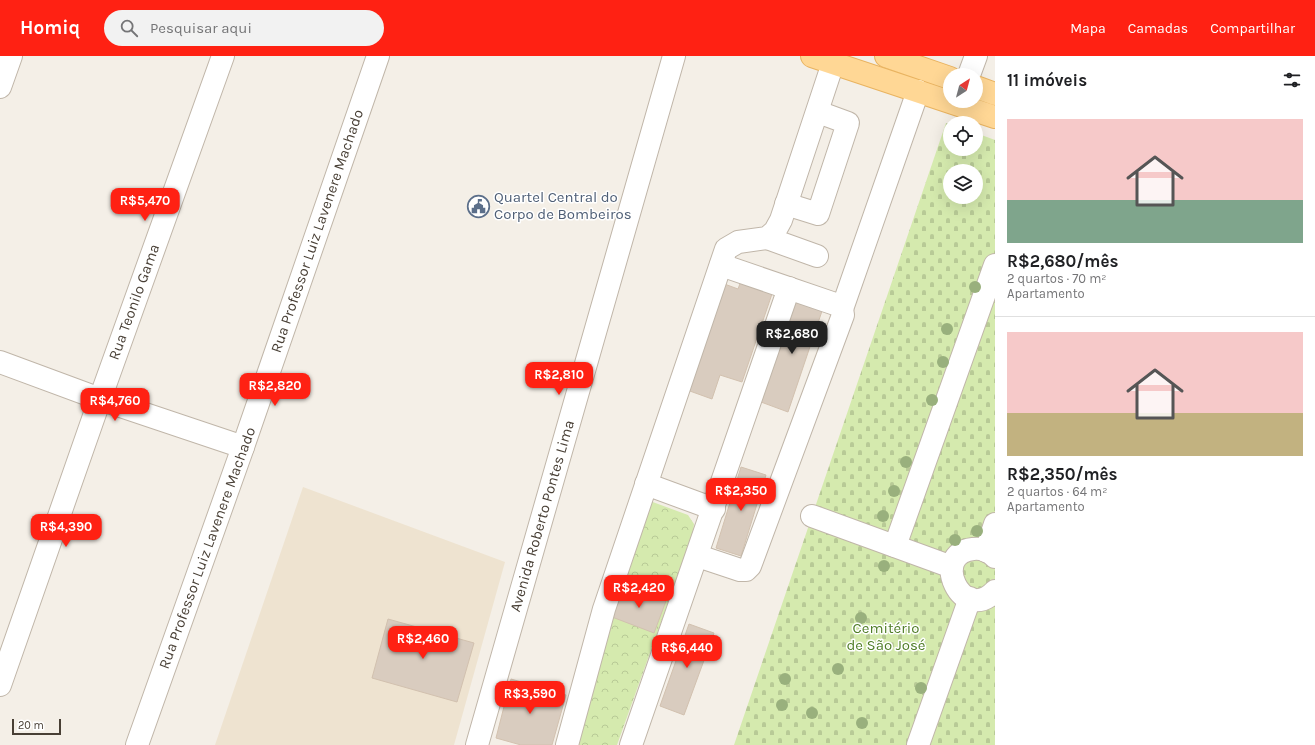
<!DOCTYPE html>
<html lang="pt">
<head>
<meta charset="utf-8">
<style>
	:root { --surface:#fff; --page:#f2f2f2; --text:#202124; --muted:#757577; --line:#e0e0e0; --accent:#ff2113 }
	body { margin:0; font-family:Karla,sans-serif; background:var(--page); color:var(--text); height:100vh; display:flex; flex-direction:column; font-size:15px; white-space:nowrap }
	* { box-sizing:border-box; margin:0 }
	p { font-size:13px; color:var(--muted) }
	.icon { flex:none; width:22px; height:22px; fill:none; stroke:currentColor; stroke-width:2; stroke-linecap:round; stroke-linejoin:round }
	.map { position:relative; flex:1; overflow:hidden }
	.side { display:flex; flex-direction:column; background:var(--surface); width:320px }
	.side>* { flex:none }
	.needle { width:26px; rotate:36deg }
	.tools { position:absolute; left:943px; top:12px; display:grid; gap:8px }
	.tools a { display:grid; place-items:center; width:40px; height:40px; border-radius:50%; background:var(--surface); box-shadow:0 4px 16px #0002; font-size:20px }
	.scale { position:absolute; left:12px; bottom:10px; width:49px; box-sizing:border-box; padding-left:4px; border:2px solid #483f35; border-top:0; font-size:11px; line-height:14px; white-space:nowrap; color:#483f35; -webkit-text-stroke:3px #fff; paint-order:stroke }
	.price { position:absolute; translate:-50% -34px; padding:0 9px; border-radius:8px; background:var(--accent); color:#fff; font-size:13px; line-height:26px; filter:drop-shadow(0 1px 2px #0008) }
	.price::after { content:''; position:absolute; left:50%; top:24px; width:12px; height:9px; margin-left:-6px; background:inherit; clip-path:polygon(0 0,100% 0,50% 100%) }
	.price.current { background:#222; color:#fff }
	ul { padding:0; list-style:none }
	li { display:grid; align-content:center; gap:8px; height:212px; padding:0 12px }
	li+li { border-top:1px solid var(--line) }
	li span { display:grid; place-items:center; height:124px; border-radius:0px; color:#555 }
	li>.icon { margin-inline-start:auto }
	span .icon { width:72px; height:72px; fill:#fffc; stroke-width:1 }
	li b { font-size:17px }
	h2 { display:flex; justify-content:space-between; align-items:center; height:48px; padding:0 12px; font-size:17px }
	header { display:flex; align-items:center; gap:24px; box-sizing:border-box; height:56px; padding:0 20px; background:var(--accent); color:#fff }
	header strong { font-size:19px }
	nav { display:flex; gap:22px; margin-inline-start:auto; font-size:14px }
	.search { width:280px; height:36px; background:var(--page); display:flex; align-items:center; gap:10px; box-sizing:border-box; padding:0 14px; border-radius:22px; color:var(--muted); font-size:15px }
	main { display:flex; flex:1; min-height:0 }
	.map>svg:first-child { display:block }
	.education { fill:#eee3d0 }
	.forest { fill:url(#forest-crowns) }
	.cemetery { fill:url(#cemetery-stones); fill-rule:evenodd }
	.building { fill:#d9ccbf; stroke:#d2c1af }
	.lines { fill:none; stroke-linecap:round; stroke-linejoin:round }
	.minor-casing { stroke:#c0b6a9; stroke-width:24 }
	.major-casing { stroke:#e9b360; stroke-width:24 }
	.minor { stroke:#fff; stroke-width:22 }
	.major { stroke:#ffd795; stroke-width:22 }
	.tree { fill:#99b07d }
	.labels { text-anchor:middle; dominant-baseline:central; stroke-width:3; stroke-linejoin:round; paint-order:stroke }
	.service-label { font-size:15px; fill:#4e5e75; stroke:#fff; text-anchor:start }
	.street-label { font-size:15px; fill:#483f35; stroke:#fff }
	.park-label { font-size:15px; fill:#4f7d26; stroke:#fff }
</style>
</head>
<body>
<header>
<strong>Homiq</strong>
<div class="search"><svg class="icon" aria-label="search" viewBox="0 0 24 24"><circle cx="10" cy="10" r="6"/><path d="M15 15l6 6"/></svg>Pesquisar aqui</div>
<nav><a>Mapa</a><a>Camadas</a><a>Compartilhar</a></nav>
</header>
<main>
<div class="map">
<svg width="995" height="689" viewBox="0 0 995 689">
	<defs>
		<pattern id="forest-crowns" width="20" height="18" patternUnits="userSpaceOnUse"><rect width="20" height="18" fill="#d5eaae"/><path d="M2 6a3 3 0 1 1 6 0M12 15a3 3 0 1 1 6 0" fill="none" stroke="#b8ca96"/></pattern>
		<pattern id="cemetery-stones" width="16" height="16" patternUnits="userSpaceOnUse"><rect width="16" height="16" fill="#d5eaae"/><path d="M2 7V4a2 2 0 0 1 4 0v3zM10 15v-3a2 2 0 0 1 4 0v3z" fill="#b8ca96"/></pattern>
	</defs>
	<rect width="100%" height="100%" fill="#f4efe7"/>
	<!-- education -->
	<polygon class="education" points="303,431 505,506 454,689 215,689"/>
	<!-- forest -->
	<polygon class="forest" points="650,445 688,459 694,468 693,477 617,689 572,689 640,456"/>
	<!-- cemetery -->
	<path class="cemetery" d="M946,67L950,68V93H976V77L995,84V689H734ZM950,115H976V141H950Z"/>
	<!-- building -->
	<g class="building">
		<polygon points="741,225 773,235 742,326 720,319 712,343 687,334 719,226 738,233"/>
		<polygon points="796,243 823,252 788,356 761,346"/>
		<polygon points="741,411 766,419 741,500 716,492"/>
		<polygon points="623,529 666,545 654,577 612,561"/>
		<polygon points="388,563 474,587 457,646 372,622"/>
		<polygon points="689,568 714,577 684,659 660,650"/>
		<polygon points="511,623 566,639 552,689 521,689 496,682"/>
	</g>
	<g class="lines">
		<defs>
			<g id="minor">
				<polyline points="969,19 976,0"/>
				<polyline points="0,31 11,0"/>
				<polyline points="786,148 818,158 848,67 818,56"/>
				<polyline points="767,182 817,200"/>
				<polyline points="842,253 918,35"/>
				<polyline points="0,306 100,343 243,391"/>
				<polyline points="646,428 714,453"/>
				<polyline points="812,460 952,511"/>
				<polyline points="895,490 995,209"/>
				<polyline points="986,495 995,468"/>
				<polyline points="698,500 740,514 746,514 750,510 843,259 842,253 838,249 721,209"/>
				<path d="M995,501C989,495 981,492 973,493C929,498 962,569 995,535"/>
				<polyline points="0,629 100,343 223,0"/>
				<polyline points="137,689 243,391 378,0"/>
				<polyline points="477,689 674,0"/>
				<polyline points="567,689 604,553 726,193 738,186 767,182 775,175 781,164 833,7"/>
				<polyline points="631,689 789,232"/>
				<polyline points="918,689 970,542"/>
			</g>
			<g id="major">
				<polyline points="812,0 995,61"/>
				<polyline points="886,0 950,22"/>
				<polyline points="976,31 995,38"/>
			</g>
		</defs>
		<!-- minor casing -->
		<use href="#minor" class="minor-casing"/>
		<!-- major casing -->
		<use href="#major" class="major-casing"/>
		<!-- minor -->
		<use href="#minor" class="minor"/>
		<!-- major -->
		<use href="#major" class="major"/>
	</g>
	<!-- trees -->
	<g class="tree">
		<circle cx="975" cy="231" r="6"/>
		<circle cx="947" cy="273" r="6"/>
		<circle cx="943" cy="306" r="6"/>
		<circle cx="932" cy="344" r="6"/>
		<circle cx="906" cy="406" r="6"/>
		<circle cx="894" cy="435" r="6"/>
		<circle cx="883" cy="460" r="6"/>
		<circle cx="977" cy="475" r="6"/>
		<circle cx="955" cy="484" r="6"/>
		<circle cx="884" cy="510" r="6"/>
		<circle cx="861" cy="562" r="6"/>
		<circle cx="838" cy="613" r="6"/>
		<circle cx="785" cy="623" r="6"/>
		<circle cx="921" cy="632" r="6"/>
		<circle cx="782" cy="649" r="6"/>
		<circle cx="812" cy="657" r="6"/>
		<circle cx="862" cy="667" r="6"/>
	</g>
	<!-- icons -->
	<defs>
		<symbol id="civic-ring" viewBox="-11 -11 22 22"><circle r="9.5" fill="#fff" stroke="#5c6f8a" stroke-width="1.5"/><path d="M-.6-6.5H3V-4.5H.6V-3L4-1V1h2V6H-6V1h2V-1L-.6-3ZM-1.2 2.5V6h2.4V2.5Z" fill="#5c6f8a"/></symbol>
	</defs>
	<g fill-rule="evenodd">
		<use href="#civic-ring" x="466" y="138" width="25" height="25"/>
	</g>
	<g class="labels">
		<!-- service labels -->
		<g class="service-label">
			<text x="494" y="141">Quartel Central do<tspan x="494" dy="17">Corpo de Bombeiros</tspan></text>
		</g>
		<!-- street labels -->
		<g class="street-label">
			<text transform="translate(317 175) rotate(-71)">Rua Professor Luiz Lavenere Machado</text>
			<text transform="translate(134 246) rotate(-70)">Rua Teonilo Gama</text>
			<text transform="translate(542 460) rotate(-74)">Avenida Roberto Pontes Lima</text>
			<text transform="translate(207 492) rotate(-70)">Rua Professor Luiz Lavenere Machado</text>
		</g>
		<!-- park labels -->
		<g class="park-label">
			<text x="886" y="572">Cemitério<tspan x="886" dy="17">de São José</tspan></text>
		</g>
	</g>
</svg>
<div class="tools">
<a><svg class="needle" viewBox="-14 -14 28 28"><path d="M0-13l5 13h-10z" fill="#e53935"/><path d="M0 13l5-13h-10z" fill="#757577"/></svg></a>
<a><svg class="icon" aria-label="locate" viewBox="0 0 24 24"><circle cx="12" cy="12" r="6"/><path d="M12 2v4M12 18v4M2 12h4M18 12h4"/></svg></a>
<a><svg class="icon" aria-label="layers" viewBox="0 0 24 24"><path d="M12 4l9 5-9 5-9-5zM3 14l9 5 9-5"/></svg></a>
</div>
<div class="scale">20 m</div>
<b class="price" style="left:145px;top:166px">R$5,470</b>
<b class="price current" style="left:792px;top:299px">R$2,680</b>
<b class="price" style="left:559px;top:340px">R$2,810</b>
<b class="price" style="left:275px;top:351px">R$2,820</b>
<b class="price" style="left:115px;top:366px">R$4,760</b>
<b class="price" style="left:741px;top:456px">R$2,350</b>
<b class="price" style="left:66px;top:492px">R$4,390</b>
<b class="price" style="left:639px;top:553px">R$2,420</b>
<b class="price" style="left:423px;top:604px">R$2,460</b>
<b class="price" style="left:687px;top:613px">R$6,440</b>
<b class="price" style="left:530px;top:659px">R$3,590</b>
</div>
<section class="side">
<h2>11 imóveis<svg class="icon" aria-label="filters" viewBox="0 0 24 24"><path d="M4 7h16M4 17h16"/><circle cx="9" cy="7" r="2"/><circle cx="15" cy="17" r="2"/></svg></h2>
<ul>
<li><span style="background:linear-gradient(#f6c9c9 65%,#7fa58c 0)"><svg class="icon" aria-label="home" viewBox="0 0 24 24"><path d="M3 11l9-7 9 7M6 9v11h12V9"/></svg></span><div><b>R$2,680/mês</b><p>2 quartos · 70 m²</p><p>Apartamento</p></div></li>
<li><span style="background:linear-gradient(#f6c9c9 65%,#c2b280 0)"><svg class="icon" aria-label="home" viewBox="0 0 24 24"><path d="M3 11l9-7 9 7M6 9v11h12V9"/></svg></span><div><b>R$2,350/mês</b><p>2 quartos · 64 m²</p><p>Apartamento</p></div></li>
</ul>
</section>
</main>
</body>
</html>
